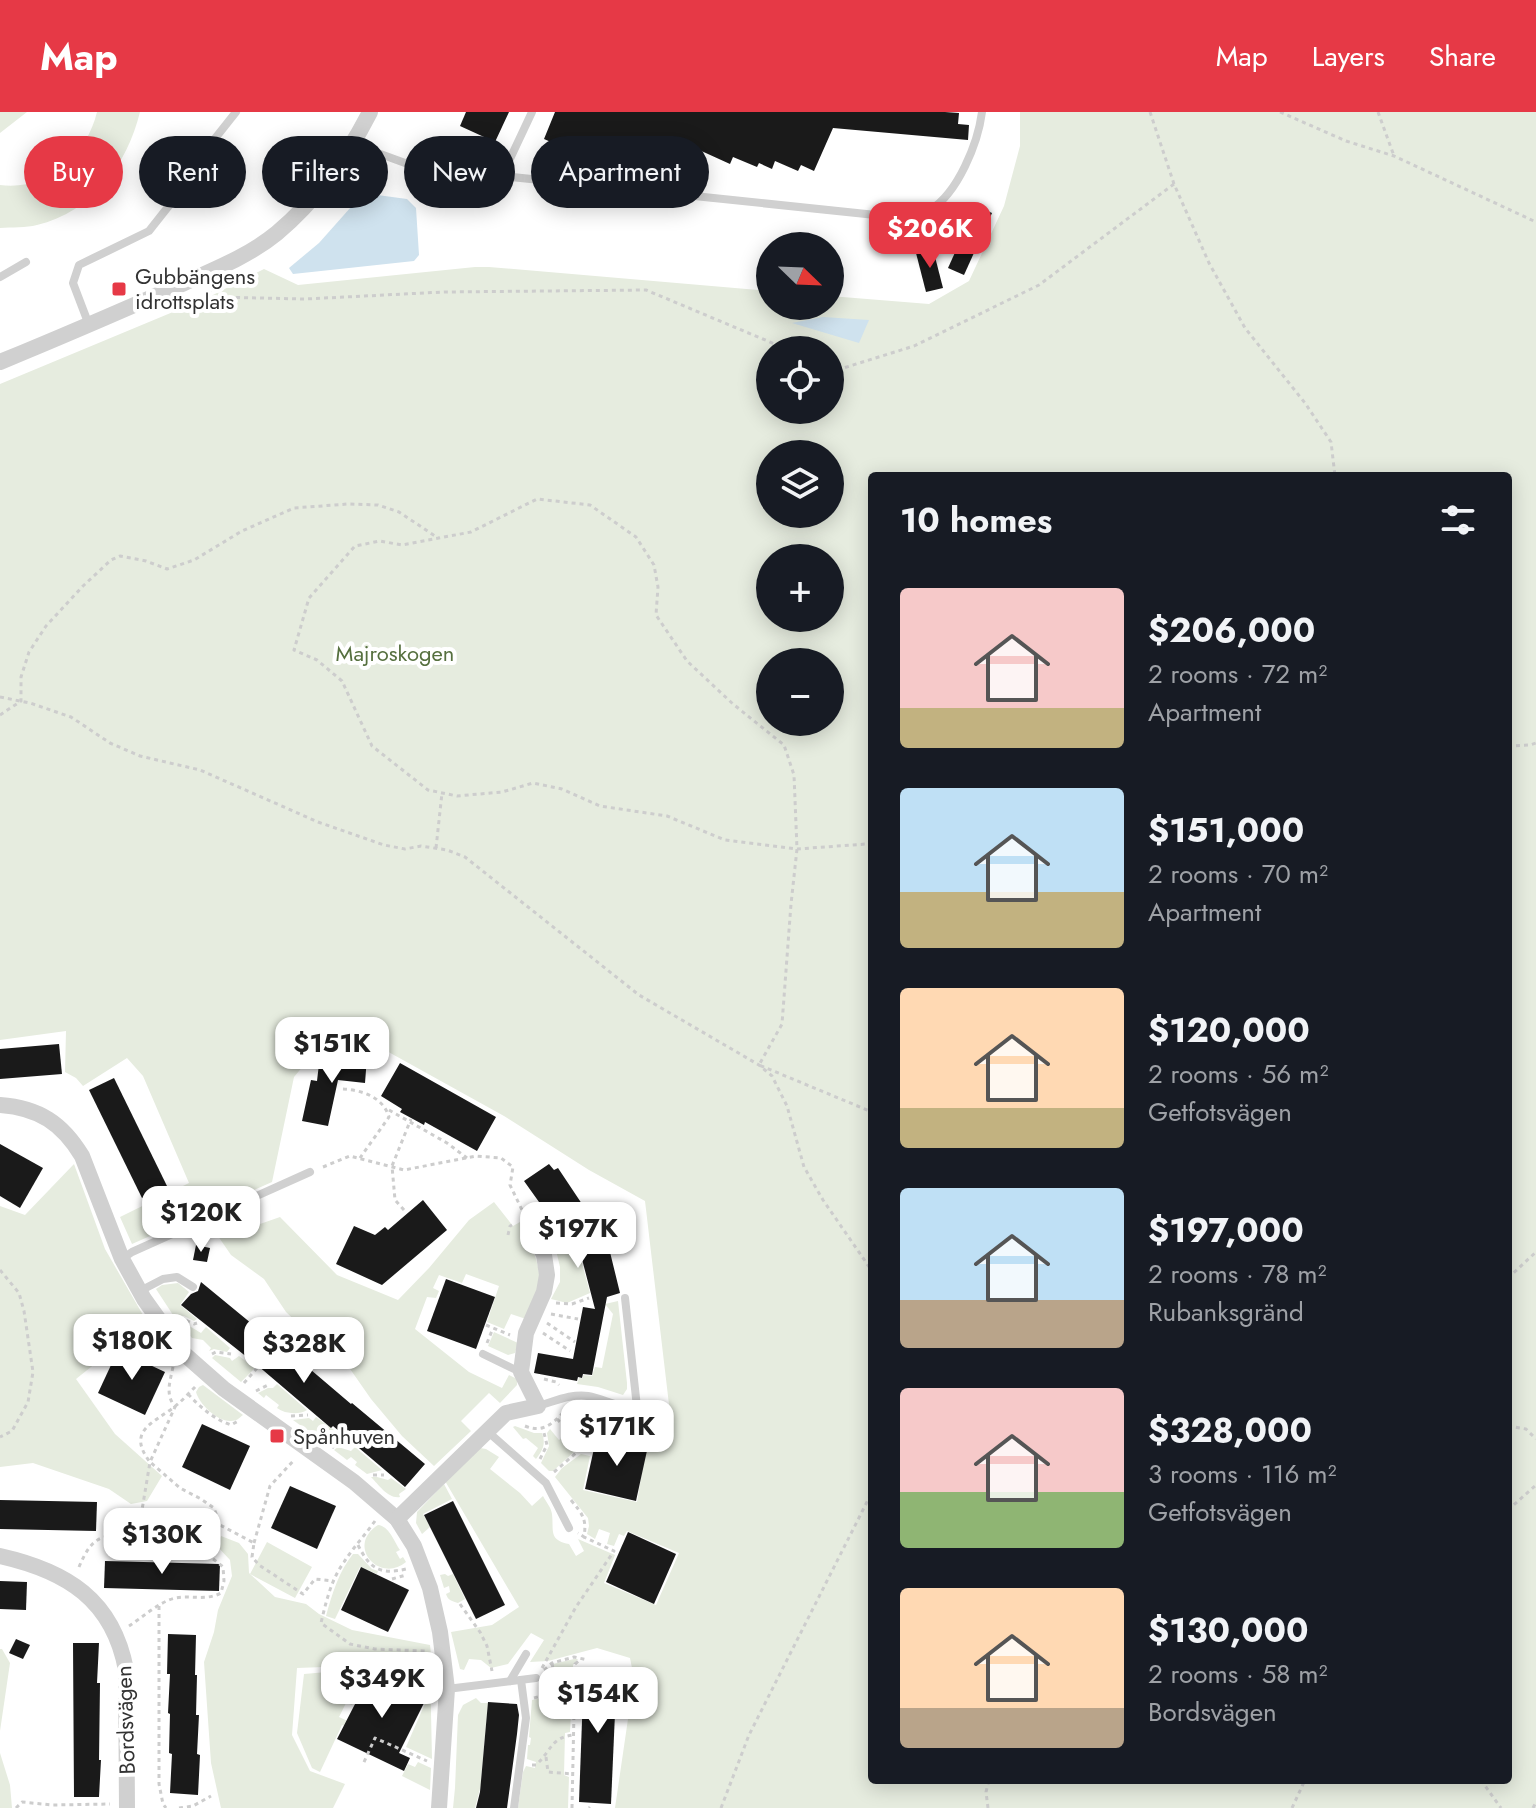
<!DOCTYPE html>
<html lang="en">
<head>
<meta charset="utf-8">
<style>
	:root { --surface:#171b24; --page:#20242c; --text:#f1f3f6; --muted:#9ea1a6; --accent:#e63946 }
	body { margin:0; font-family:Jost,sans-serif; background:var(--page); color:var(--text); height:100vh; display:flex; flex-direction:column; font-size:30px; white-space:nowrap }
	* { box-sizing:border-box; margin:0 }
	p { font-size:26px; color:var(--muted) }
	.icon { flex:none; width:44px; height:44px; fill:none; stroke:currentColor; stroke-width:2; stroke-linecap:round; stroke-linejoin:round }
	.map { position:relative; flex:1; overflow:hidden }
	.panel { position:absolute; left:868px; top:360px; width:644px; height:1312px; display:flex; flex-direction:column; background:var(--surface); border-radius:8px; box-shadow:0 4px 20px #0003 }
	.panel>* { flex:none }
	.hud { position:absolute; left:24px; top:24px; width:724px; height:72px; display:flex; gap:16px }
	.needle { width:52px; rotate:113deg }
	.controls { position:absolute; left:756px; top:120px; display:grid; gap:16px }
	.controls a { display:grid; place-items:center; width:88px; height:88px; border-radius:50%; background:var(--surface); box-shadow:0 4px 20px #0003; font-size:40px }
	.price { position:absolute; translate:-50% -68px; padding:0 18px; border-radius:16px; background:#fff; color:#222; font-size:26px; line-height:52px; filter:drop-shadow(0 2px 4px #0008) }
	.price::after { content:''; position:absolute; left:50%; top:48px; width:24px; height:18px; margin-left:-12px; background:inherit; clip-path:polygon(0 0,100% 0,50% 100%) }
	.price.on { background:var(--accent); color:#fff }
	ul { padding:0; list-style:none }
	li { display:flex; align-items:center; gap:24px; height:200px; padding:0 32px }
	li span { display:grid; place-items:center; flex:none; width:224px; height:160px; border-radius:8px; color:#555 }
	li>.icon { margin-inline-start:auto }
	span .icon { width:96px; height:96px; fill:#fffc; stroke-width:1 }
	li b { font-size:34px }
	h2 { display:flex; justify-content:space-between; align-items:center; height:96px; padding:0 32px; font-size:34px }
	.pill { padding:0 28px; border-radius:36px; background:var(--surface); box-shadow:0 4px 20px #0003; font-size:28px; line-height:72px }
	.pill.on { background:var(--accent); color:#fff }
	header { display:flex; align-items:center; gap:48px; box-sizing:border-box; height:112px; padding:0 40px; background:var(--accent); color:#fff }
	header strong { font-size:38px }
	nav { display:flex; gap:44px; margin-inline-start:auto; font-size:28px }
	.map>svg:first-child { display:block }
	.green { fill:#e6ecdf; fill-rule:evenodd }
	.water { fill:#cfe2ee }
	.building { fill:#1a1a1a }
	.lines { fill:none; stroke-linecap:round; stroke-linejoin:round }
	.path { stroke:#cdcdcd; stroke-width:3; stroke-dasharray:4 4; stroke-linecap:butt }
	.lane { stroke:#d0d0d0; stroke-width:8 }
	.street { stroke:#d0d0d0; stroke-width:16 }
	.poi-dot { fill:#e63946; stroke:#fff; stroke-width:3 }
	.labels { text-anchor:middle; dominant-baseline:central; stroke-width:8; stroke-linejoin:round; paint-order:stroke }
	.poi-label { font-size:22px; fill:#333; stroke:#fff; text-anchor:start }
	.park-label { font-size:22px; fill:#56703f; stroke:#fff }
	.street-label { font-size:22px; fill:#333; stroke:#fff }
</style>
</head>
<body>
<header>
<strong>Map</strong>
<nav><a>Map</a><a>Layers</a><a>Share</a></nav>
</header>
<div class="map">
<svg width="1536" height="1696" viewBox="0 0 1536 1696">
	<rect width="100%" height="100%" fill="#fff"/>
	<!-- green -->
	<g class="green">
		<polygon points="0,0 27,0 0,21"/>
		<path d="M97,0H140C127,53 92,100 37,113C26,116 12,115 0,116V73C47,79 86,45 97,0Z"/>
		<path d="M1020,0H1536V1696H615L634,1566L630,1546L597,1536L548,1549L530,1550L544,1528L531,1521L508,1552L491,1556L481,1548L469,1547L464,1558L460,1557L451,1520L492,1513L519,1495L445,1369L480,1336L486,1337L499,1345L490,1357L520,1381L532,1394L543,1384C546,1390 551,1395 552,1402C554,1418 548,1428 569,1432L576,1444L584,1439L578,1427L615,1443L604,1471L656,1493L679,1441L627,1419L624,1424L619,1422L614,1434L607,1432L610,1421L599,1417L595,1427L587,1422L589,1414L588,1406L555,1365L562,1356L581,1342L590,1344L583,1378L637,1390L649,1317L605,1306L601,1322L589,1320L592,1310L600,1300L647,1311L649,1304L670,1301L645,1089L589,1058L504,1004L338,912L294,965L272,1070L132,1132L120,1105L189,1071L143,964L127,946L83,974L76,966L65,960L66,919L0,928V272L209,185L264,157L298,173L475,155H489L770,179V194H830V184L929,192L969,169L1004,94L1020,34ZM770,238H830V298H770ZM770,342H830V402H770ZM872,364H1508V1668H872ZM770,446H830V506H770ZM770,550H830V610H770Z"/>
		<polygon points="74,1052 105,1137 147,1210 76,1267 115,1322 162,1364 147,1389 131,1392 109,1377 33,1351 0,1355 0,1094 25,1103"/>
		<path d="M494,1090L513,1114L520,1110C531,1133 545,1157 537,1184C534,1192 529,1200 526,1207L511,1202L504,1217L487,1210L499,1174L466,1162L462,1171L439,1163L433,1176L439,1179L436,1186L427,1185L415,1217L469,1260L502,1276L509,1263L517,1267V1273L500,1291L489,1281L461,1309L471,1319L434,1354L402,1324L371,1287L348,1254L329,1241L286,1200L264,1167L231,1143L209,1111L250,1097L260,1112L280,1105L337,1163L398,1188L429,1156L469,1108Z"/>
		<polygon points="572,1114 590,1181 567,1191 551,1187 560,1170 560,1155 552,1121"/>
		<polygon points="178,1171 189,1180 180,1193 197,1207 194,1209 184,1204 173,1203 156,1177 162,1173"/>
		<polygon points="618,1189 627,1271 627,1277 623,1283 598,1275 577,1272 579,1266 583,1266 583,1263 592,1264 595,1255 602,1256 613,1202 605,1192"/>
		<polygon points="177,1209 191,1215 201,1221 206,1215 230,1236 227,1240 214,1237 209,1239 211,1236 203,1228 192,1226"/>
		<polygon points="494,1220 518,1231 515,1241 508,1243 488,1234"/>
		<polygon points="215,1243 230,1246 232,1249 239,1244 255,1256 241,1270 212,1246"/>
		<path d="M277,1272L307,1298C299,1303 285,1302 277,1296L279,1293L266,1283L264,1286L258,1281L268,1276H273Z"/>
		<path d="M203,1273L243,1303C239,1306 237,1309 231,1309C218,1310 199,1292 196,1280L199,1275Z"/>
		<polygon points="577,1295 587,1295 595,1299 588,1309 582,1329 562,1307 571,1298"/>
		<polygon points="316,1305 345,1326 343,1330 334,1328 329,1334 293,1308 309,1306 313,1309"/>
		<path d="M515,1314L534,1321H542C546,1332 543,1338 536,1347L533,1344L538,1336L526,1326L523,1327L513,1315Z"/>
		<polygon points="550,1317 559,1328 567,1322 578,1334 574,1340 553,1359 549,1359 541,1351 549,1334 547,1321"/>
		<polygon points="338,1335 351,1339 355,1335 382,1358 367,1362 355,1353 357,1350 351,1345 347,1348 334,1338"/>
		<path d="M371,1365H377L388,1368L391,1366L406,1377L399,1382L400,1385C388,1387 379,1373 371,1365Z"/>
		<polygon points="444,1372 452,1387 423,1402 430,1415 422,1422 416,1411 417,1400"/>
		<path d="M378,1413C389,1414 394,1429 400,1438L396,1440L400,1447L403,1445L406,1450C380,1472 345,1434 378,1413Z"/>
		<polygon points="221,1424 239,1431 248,1442 249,1461 275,1485 306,1492 319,1502 352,1518 430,1533 432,1551 297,1556 292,1623 310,1659 345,1672 333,1696 221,1696 211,1651 204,1550 214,1520 218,1498 232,1464 230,1448 216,1433"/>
		<polygon points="267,1430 312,1455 295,1486 250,1462"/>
		<path d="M353,1442H358L372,1457L378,1459L377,1462L360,1455L335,1507L326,1504C332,1482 339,1459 353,1442Z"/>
		<path d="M445,1462L448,1464L453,1462L465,1487L458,1491C451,1489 448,1488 446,1482L450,1480L449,1474L444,1476L440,1463Z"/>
		<polygon points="0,1537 2,1537 10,1551 0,1619"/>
		<polygon points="574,1547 578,1547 573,1553 573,1573 558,1576 553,1552"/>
		<polygon points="430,1553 432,1647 406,1635 427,1587 371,1558 369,1562 359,1559 353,1573 360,1576 352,1593 346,1591 339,1605 367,1618 364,1623 342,1613 320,1660 312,1656 297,1621 304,1562 362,1557"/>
		<polygon points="572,1580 570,1620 565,1621 564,1663 569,1665 568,1696 518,1696 523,1660 526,1654 535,1656 536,1650 527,1647 528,1633 530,1633 531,1626 529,1625 532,1588"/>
		<polygon points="476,1586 481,1591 488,1591 481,1668 482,1669 475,1696 453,1696 455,1676 458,1603 463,1593"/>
		<polygon points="0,1641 10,1673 12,1696 0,1696"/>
		<polygon points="418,1650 431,1656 430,1678 402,1664 408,1652 415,1655"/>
	</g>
	<!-- water -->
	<g class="water">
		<polygon points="370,82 407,87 416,96 419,143 414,149 293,162 289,156 319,131 359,86"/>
		<polygon points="823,205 869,208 859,231 792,211"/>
	</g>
	<!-- building -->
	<g class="building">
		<polygon points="466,0 509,0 495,30 460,14"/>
		<polygon points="555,0 945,0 959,1 958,12 969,13 968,28 833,16 814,59 801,53 798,59 775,49 772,57 759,51 757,55 733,45 730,52 697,37 692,49 658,34 653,45 618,30 613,41 580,27 574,40 544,27"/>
		<polygon points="976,94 992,101 964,163 948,156"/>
		<polygon points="933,137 943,176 926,180 916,141"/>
		<polygon points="59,932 62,962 0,967 0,937"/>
		<polygon points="326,941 367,945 365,971 338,968 328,1014 302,1009 311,968 317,969 319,952 325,953"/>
		<polygon points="400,951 496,1005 477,1039 425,1010 424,1013 400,1000 402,997 381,984"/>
		<polygon points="114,966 167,1074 142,1086 89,978"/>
		<polygon points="0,1032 43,1056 20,1096 0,1084"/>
		<polygon points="549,1052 554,1058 558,1056 586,1098 599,1095 620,1181 607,1185 592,1263 583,1262 582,1266 578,1265 577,1269 534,1261 538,1241 573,1247 583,1195 595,1197 570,1101 554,1111 524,1069"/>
		<polygon points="423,1088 447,1118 382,1173 336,1152 354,1114 375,1123 385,1115 388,1118"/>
		<polygon points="196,1133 210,1136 207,1150 193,1148"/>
		<polygon points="446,1167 495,1185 476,1237 427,1219"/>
		<polygon points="201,1170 275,1231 277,1229 351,1292 352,1291 425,1352 405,1375 333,1314 331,1316 257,1253 181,1193 191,1182 198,1179"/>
		<polygon points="118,1238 165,1260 145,1303 98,1281"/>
		<polygon points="202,1312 250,1334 230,1378 182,1355"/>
		<polygon points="597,1323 648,1334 636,1389 585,1377"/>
		<polygon points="290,1374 336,1394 317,1437 271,1416"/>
		<polygon points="0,1388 97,1390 96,1419 0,1417"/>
		<polygon points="453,1389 505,1493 476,1507 424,1403"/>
		<polygon points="628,1420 676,1442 654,1492 606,1470"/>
		<polygon points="105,1449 220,1452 219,1479 104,1476"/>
		<polygon points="361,1455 409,1478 388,1520 341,1498"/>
		<polygon points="0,1469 27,1470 26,1498 0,1497"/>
		<polygon points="168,1522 196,1523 195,1563 197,1563 196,1603 199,1603 197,1642 200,1643 198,1683 170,1681 172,1642 169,1641 170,1602 168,1601 170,1562 167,1562"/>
		<polygon points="16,1527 30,1533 23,1547 9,1541"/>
		<polygon points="73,1531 99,1531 97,1571 100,1571 99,1648 101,1648 99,1685 74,1685"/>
		<polygon points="584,1555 617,1556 611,1692 579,1690"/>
		<polygon points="372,1559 426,1587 399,1641 410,1646 404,1659 337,1627"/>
		<polygon points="488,1590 517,1592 519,1603 517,1622 507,1696 476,1696 480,1680"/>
	</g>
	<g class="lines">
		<!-- path -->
		<g class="path">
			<polyline points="1150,0 1174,72 1209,151 1245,216 1305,291 1331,330 1335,364"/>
			<polyline points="1280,0 1346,29 1394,44 1536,110"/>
			<polyline points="1378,0 1394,44"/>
			<polyline points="209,177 213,185 305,187 444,180 646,178 789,238"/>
			<polyline points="830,255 837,258 914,234 1039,173 1174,72"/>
			<polyline points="0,585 30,591 71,605 110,631 140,644 200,658 318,710 384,733 405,737 421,734 447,738 465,745 639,883 759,953 772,964 787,994 804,1055 823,1088 872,1159"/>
			<polyline points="0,603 21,589 21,565 29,540 46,514 83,474 111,448 120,444 146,449 167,457 194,448 242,419 294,396 348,392 378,393 399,400 438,426"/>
			<polyline points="1508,634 1530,633 1536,631"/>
			<polyline points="872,729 866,732 797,737 725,728 667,704 600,694 562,677 533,671 502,680 457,684 428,678 372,634 342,569 317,548 294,538 309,486 355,434 380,429 402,433 471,420 537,387 590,393 636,425 654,453 658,475 656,503 687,549 733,592 784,633 794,663 797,737 791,792 782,912 759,953 872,1000"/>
			<polyline points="436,736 442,681"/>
			<path d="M343,977C362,978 383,985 389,1005L360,1046"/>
			<polyline points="389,998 447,1031 467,1046"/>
			<polyline points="323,1055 350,1044 404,1058 476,1044 501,1046 513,1055 510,1073 522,1098"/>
			<polyline points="404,1098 395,1088 392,1054 411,1007"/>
			<polyline points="551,1116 567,1112"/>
			<polyline points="508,1123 510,1114 512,1113"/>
			<polyline points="0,1158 19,1181 24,1199 33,1260 28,1290 12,1319 0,1325"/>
			<polyline points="1508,1166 1536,1140"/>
			<polyline points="556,1191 572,1192 589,1186"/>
			<polyline points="551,1202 578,1207"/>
			<polyline points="179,1205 194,1212 197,1211"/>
			<polyline points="547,1211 575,1230"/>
			<polyline points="486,1213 510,1223"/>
			<polyline points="543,1221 570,1239"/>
			<polyline points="487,1231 493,1216"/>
			<polyline points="212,1242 216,1240 231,1242"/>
			<path d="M173,1255C170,1270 165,1282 175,1295L150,1350L180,1376L201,1387L214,1396L220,1413L254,1431L252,1445L259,1453L303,1482L315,1467L333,1469"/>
			<polyline points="544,1267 556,1270 559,1273"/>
			<polyline points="244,1271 257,1256"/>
			<polyline points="256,1279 270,1272"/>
			<path d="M188,1282C201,1296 214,1307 231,1313L240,1308"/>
			<polyline points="291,1304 308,1303"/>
			<polyline points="557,1307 584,1334 590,1309 597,1299"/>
			<polyline points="642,1308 655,1313 657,1323"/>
			<path d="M525,1314C542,1321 551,1313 563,1301"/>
			<polyline points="1508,1314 1526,1317 1536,1327"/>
			<polyline points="332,1336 335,1333 347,1331"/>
			<polyline points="540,1347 547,1333 543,1317"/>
			<polyline points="554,1360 584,1334 589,1336"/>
			<polyline points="373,1363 384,1363"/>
			<path d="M571,1388C582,1402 587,1406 584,1425L578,1421"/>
			<polyline points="1508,1398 1536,1373"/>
			<path d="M375,1409C365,1423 353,1436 344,1450C331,1468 326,1490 321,1511L350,1532L375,1537L425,1539"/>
			<polyline points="254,1431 270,1374 295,1347"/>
			<path d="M358,1433C370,1457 380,1463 406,1457"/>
			<path d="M79,1455C93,1422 101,1425 133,1420L142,1398L150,1350C127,1320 151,1312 173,1296C181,1290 189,1281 196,1274"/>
			<polyline points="392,1467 406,1463"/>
			<polyline points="460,1492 480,1520 487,1534 492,1559"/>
			<polyline points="159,1494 159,1672 163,1692 166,1696"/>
			<path d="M129,1514C143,1505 159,1490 175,1486C191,1483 206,1489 221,1481L224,1469L223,1455C199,1433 167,1424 137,1413"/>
			<polyline points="542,1556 576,1495 614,1439 584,1425"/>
			<polyline points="544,1558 552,1551 574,1545 588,1548"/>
			<polyline points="546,1572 557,1579 575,1576"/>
			<polyline points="534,1586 557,1579 552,1551"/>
			<polyline points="546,1645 548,1660 573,1662"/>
			<polyline points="364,1650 375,1626 427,1649"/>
			<path d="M532,1653H536C552,1638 551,1625 574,1623"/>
			<polyline points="1481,1668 1501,1696"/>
			<polyline points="16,1696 22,1690 52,1693 110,1692"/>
			<polyline points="179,1696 193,1694 211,1684"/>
			<polyline points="572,1696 575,1552 581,1547"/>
			<polyline points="589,1696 590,1695"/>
			<polyline points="721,1696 749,1623 872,1380"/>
			<polyline points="988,1696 986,1680 989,1668"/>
			<polyline points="1292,1696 1305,1668"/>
			<polyline points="1533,1696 1536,1690"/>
		</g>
		<!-- lane -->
		<g class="lane">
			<path d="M353,32L416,55L914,107C919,104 925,102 930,98C958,81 978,31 982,0"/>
			<polyline points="502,64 532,0"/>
			<polyline points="0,165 26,150"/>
			<polyline points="89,213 73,171 79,153 149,119 179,81 190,58 236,0"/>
			<polyline points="122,1147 132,1140 310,1060"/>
			<polyline points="140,1179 163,1167 177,1165 193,1175"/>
			<polyline points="483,1242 520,1260"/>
			<path d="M538,1294C553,1290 572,1281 588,1284C605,1287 619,1297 637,1295L625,1186"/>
			<polyline points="487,1319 546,1371 569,1416"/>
			<polyline points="510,1569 526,1542"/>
			<polyline points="447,1577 536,1566"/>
			<polyline points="514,1696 526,1606 521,1568"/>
		</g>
		<!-- street -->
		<g class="street">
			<path d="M0,250C61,225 121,199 180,173C213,158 249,144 277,121C316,88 347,45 370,0"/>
			<path d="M0,993C39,996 62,1011 82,1044L122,1147L144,1187L182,1240L224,1277L354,1370L397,1407L414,1434L430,1476L440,1520L447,1577L439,1696"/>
			<polyline points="397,1407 506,1301 538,1294 521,1260 526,1221 544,1180 547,1163 544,1143 529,1112"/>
			<path d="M0,1444C67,1459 113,1488 126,1558L127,1696"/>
		</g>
	</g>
	<!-- markers -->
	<g class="poi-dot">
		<rect x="111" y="169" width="16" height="16" rx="4"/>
		<rect x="269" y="1316" width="16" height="16" rx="4"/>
	</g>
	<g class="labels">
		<!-- poi labels -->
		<g class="poi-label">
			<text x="135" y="164">Gubbängens<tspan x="135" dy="25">idrottsplats</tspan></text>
			<text x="293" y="1324">Spånhuven</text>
		</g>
		<!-- park labels -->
		<g class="park-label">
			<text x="395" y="541">Majroskogen</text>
		</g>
		<!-- street labels -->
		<g class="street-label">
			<text transform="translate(125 1608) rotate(-92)">Bordsvägen</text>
		</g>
	</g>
</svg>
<div class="controls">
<a><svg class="needle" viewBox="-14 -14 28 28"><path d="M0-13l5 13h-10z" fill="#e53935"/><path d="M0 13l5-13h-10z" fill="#9ea1a6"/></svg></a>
<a><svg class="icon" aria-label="locate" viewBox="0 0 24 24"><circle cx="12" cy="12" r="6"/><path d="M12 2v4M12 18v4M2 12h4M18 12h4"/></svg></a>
<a><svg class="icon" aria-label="layers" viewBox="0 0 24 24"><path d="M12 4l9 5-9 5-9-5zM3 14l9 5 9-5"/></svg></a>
<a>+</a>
<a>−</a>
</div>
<b class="price on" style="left:930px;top:158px">$206K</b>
<b class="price" style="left:332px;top:973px">$151K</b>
<b class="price" style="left:201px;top:1142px">$120K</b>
<b class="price" style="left:578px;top:1158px">$197K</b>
<b class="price" style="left:132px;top:1270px">$180K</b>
<b class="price" style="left:304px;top:1273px">$328K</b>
<b class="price" style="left:617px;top:1356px">$171K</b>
<b class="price" style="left:162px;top:1464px">$130K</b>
<b class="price" style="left:382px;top:1608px">$349K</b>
<b class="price" style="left:598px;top:1623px">$154K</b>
<div class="hud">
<a class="pill on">Buy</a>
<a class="pill">Rent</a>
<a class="pill">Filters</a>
<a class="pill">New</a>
<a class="pill">Apartment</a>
</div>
<section class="panel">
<h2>10 homes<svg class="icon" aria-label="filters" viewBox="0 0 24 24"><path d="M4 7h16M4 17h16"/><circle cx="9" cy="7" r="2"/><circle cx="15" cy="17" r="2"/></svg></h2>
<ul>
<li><span style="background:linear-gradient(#f6c9c9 75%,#c2b280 0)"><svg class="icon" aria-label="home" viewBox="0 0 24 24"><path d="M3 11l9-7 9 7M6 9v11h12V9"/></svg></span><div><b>$206,000</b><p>2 rooms · 72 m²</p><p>Apartment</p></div></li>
<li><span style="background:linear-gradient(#bfe0f5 65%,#c2b280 0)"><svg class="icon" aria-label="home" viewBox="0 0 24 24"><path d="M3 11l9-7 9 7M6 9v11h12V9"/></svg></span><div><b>$151,000</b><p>2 rooms · 70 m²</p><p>Apartment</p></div></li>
<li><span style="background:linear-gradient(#ffd9b3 75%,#c2b280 0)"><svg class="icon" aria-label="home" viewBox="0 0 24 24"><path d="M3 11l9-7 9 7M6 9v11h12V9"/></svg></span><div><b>$120,000</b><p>2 rooms · 56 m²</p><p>Getfotsvägen</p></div></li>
<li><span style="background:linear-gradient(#bfe0f5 70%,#b9a48a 0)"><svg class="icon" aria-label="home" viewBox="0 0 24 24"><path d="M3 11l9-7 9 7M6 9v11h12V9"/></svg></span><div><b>$197,000</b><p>2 rooms · 78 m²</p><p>Rubanksgränd</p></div></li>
<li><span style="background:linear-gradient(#f6c9c9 65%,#8fb573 0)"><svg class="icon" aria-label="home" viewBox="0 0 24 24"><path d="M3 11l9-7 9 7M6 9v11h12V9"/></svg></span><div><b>$328,000</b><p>3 rooms · 116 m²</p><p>Getfotsvägen</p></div></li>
<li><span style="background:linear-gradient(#ffd9b3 75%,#b9a48a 0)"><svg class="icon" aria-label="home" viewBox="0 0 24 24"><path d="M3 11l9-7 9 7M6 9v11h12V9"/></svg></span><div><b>$130,000</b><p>2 rooms · 58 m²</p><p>Bordsvägen</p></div></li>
</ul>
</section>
</div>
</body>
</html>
